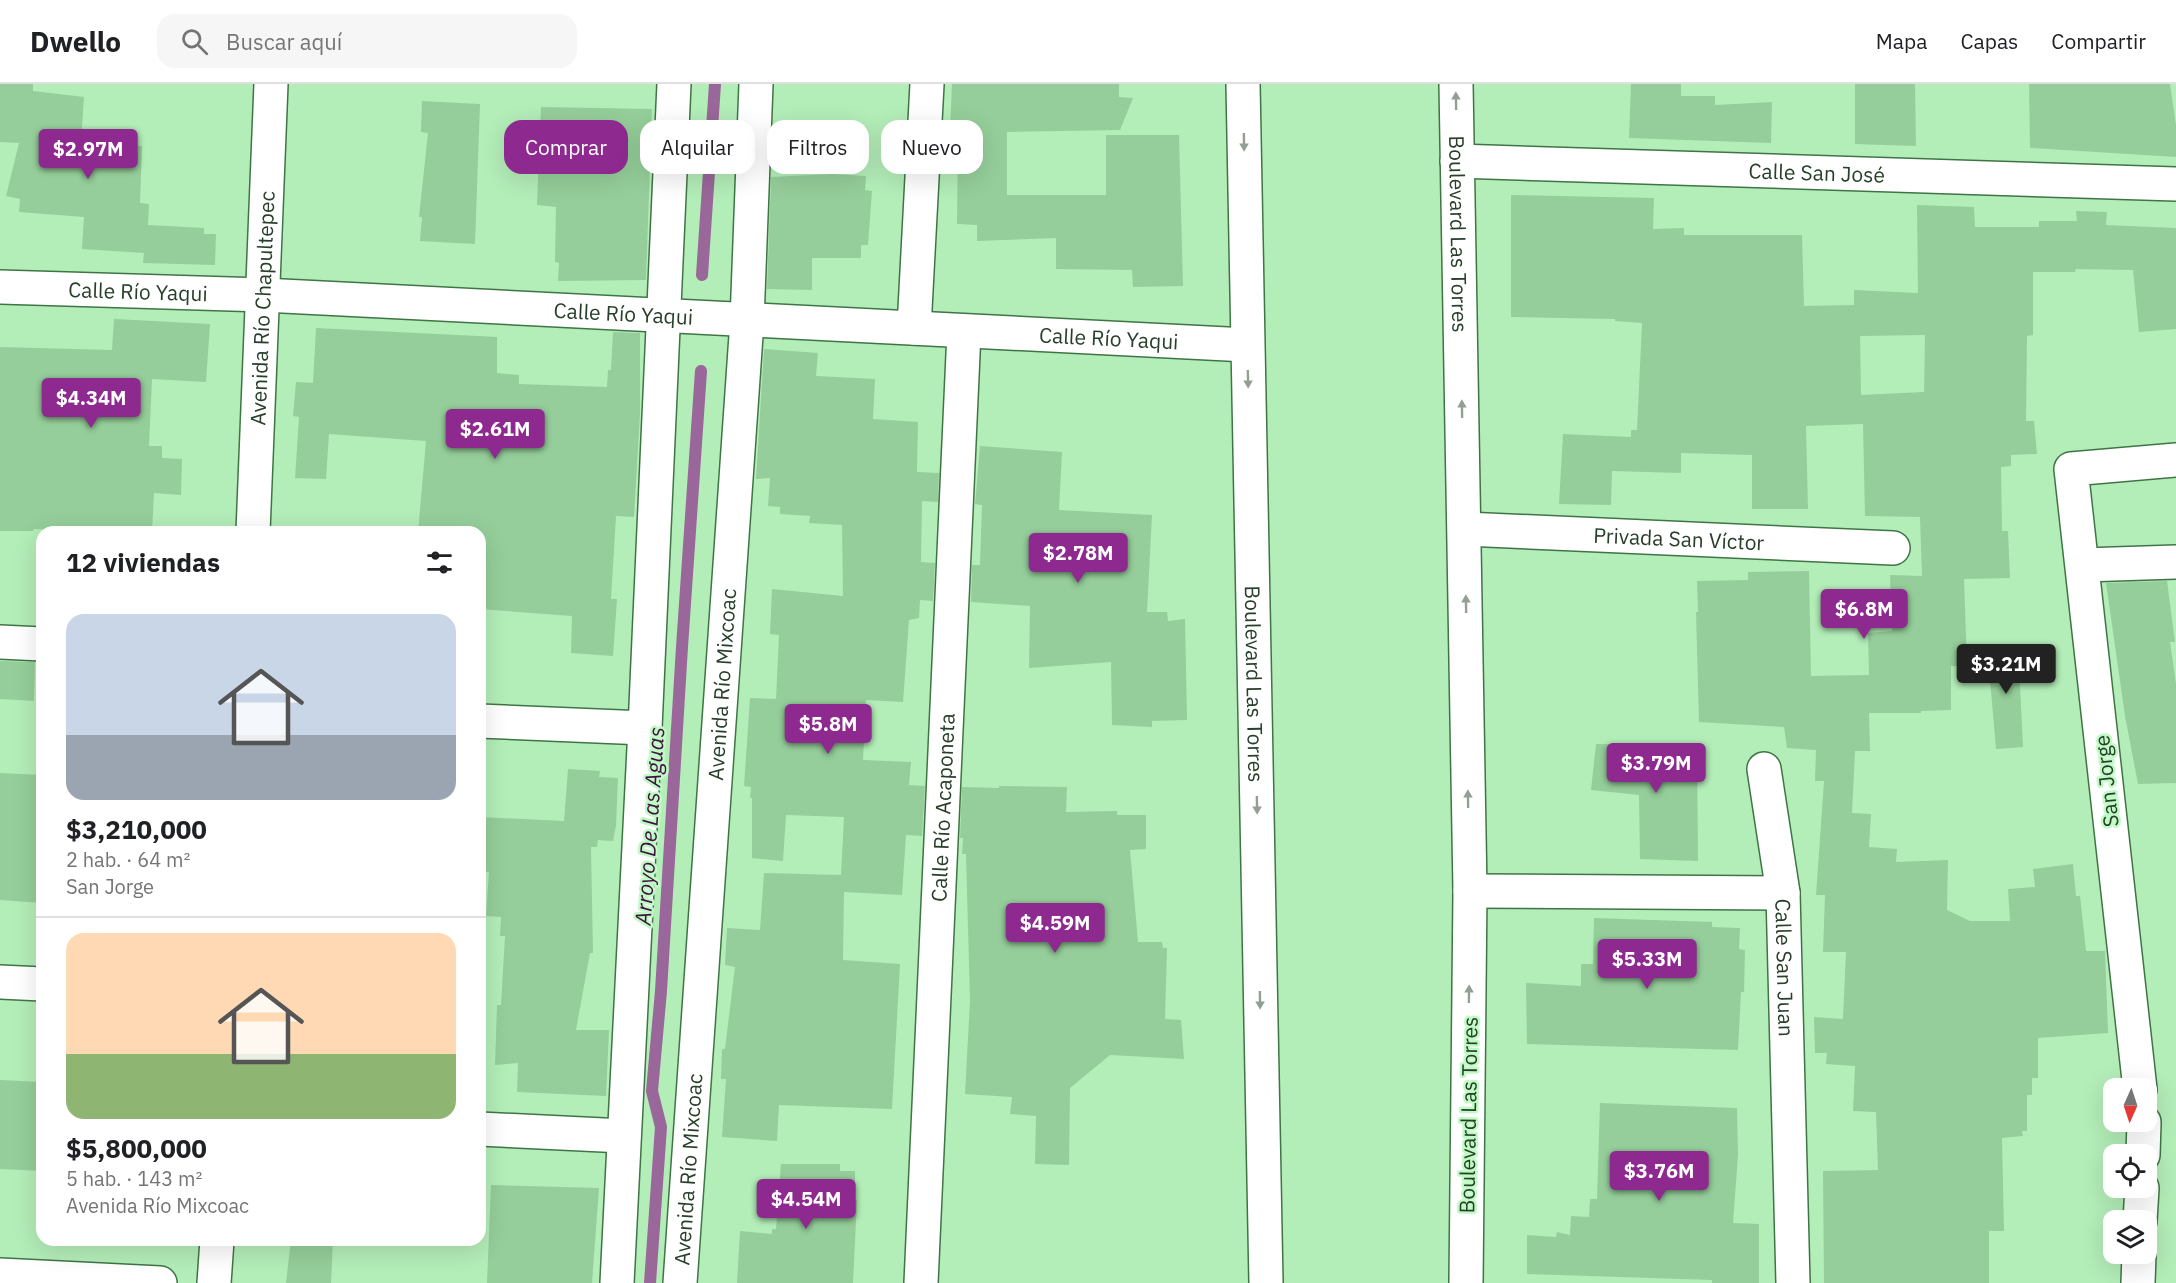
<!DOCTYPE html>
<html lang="es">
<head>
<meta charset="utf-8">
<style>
	:root { --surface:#fff; --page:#f6f6f6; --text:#202124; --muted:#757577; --line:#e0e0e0; --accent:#8d298f }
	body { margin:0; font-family:"IBM Plex Sans",sans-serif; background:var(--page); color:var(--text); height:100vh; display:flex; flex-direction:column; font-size:22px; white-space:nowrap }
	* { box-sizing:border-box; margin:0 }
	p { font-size:20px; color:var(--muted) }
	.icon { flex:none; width:33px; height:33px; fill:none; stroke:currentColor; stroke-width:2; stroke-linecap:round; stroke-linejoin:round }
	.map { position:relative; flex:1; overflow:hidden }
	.details { position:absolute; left:36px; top:442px; width:450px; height:720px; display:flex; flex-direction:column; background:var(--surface); border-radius:18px; box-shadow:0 6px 24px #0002 }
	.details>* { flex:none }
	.guide { position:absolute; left:504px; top:36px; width:570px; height:54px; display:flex; gap:12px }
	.needle { width:39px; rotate:183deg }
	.controls { position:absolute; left:2103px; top:994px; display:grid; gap:12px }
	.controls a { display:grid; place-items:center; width:54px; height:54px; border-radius:12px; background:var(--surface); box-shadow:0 6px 24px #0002; font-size:30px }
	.price { position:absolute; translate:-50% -51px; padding:0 14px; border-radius:6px; background:var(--accent); color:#fff; font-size:20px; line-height:39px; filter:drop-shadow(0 2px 3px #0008) }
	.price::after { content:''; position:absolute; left:50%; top:36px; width:18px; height:14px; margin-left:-9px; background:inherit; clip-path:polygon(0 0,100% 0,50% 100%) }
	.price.on { background:#222; color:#fff }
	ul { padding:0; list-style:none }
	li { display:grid; align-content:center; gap:12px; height:318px; padding:0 30px }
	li+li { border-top:2px solid var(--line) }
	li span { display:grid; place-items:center; height:186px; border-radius:18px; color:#555 }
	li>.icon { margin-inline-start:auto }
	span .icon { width:108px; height:108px; fill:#fffc; stroke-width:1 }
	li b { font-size:26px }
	h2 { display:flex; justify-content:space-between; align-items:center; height:72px; padding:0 30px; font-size:26px }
	.chip { padding:0 21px; border-radius:18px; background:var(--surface); box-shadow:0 6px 24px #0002; font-size:21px; line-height:54px }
	.chip.on { background:var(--accent); color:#fff }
	header { display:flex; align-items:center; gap:36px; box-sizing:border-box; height:84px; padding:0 30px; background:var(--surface); border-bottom:2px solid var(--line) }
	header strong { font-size:28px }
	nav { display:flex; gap:33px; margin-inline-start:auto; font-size:21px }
	.search { width:420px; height:54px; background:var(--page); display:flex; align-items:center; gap:15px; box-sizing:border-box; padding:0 21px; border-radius:18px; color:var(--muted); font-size:22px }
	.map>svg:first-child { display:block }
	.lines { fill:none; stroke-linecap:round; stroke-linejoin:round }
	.stream { stroke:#996799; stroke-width:12 }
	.building { fill:#95ce9a; fill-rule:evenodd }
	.minor-casing { stroke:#3f7546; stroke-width:36 }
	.primary-casing { stroke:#3f7546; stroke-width:36 }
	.minor { stroke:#fff; stroke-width:33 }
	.primary { stroke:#fff; stroke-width:33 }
	.oneway { fill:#949f94 }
	.labels { text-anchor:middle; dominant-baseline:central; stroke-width:5; stroke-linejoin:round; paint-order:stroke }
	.street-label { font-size:21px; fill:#283f2a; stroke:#c0fbc5 }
	.water-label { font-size:22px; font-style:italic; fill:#431044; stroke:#c0fbc5 }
</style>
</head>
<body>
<header>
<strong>Dwello</strong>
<div class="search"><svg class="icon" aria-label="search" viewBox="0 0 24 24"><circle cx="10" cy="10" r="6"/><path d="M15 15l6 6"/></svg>Buscar aquí</div>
<nav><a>Mapa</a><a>Capas</a><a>Compartir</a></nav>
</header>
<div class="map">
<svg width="2176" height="1199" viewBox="0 0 2176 1199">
	<rect width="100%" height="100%" fill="#b3edb8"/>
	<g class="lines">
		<!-- stream -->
		<g class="stream">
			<polyline points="702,191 715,0"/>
			<polyline points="650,1199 661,1043 652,1007 661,907 682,563 701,287"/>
		</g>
	</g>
	<!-- building -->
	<g class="building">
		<polygon points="0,0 33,0 33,7 84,13 81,58 142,62 140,119 149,120 148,141 204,144 204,150 216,150 215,181 143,179 144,169 82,165 84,133 19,128 20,115 6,112 19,59 0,58"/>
		<polygon points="952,0 1119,0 1119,13 1133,14 1120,46 1007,48 1007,111 1106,111 1106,51 1179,51 1183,202 1133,203 1132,186 1056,185 1056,154 977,157 977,141 957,140 958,47 950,47"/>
		<polygon points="1631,0 1681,0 1681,12 1715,12 1715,21 1772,18 1771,59 1629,54"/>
		<polygon points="1855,0 1915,0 1916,62 1855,60"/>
		<polygon points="2029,0 2170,0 2176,41 2176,73 2030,64"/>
		<polygon points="422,17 480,20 475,160 420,157 422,133 419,133 428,49 421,48"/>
		<polygon points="541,23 652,25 646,196 558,197 559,179 555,178 556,123 537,121"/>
		<polygon points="832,90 866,92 865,106 872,107 868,161 861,161 861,174 812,174 812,206 767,205 771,93"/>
		<path d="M1511,111L1654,114L1653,145L1684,144V151H1802L1804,222L1854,221V206L1918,209L1917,121L1974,123L1975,143H2039V137H2077L2076,127L2107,128L2106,141L2176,144V245L2139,248L2133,186L2076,185L2075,188H2033V251L2027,252L2026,337H2034L2037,370L2011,371V382L2001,383L2002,447H2008L2010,494L1964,495L1967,582H1951V626L1921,627V629H1869L1870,667H1855L1852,729L1871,730L1869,763L1897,765L1896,778L1948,776L1947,826L1970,837H2010L2008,805L2035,803L2033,785L2073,780L2076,812H2080L2086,867H2105L2108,949L2038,954V994H2032V1011H2027V1047H2022L2023,1052L2002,1054L2004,1147H1989V1199H1824L1823,1087L1878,1086L1876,1028L1853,1027L1855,982L1826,980L1827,969H1815L1814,933L1843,935L1846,868H1823L1825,811H1816L1824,697H1815L1816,666L1787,664L1784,643L1699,638L1696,528H1698L1697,497L1748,496V488L1809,487L1811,592L1869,591L1868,549L1892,547L1890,491L1922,492L1920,433L1865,432L1863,340L1806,342L1808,425H1752V371L1681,369V389L1612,387L1611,421L1559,420L1563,350L1631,353V346H1637L1642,239L1615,237V235L1511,233ZM1925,251L1924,308L1861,311L1860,252Z"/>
		<polygon points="114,235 210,240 206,298 152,295 149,362 162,362 162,374 182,375 181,411 154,409 152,448 34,445 33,447 0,447 0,263 112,266"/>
		<polygon points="316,244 497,253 497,289 519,291 519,300 607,303 608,286 611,286 613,248 640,249 640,330 634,433 616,432 611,515 617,515 613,572 571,569 572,532 480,525 480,448 418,448 426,357 329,350 326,395 295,394 299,333 293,332 296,298 313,299"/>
		<polygon points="764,265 818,269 816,292 875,295 873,335 918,338 917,388 939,389 938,418 922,417 921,478 935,479 933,517 920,516 919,534 909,536 903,618 866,616 863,676 911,678 909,701 925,702 922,752 906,751 902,811 844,808 843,876 900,880 892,1025 779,1021 777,1057 722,1053 726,995 721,995 722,965 725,965 735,883 725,881 727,844 760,846 764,789 841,791 844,733 786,731 783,777 752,774 752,714 750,714 751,703 744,702 750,614 776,615 779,551 770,550 772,505 843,512 842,441 809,439 810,432 780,430 780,423 768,422 770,394 756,395"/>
		<polygon points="980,362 1062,368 1059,426 1152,431 1147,528 1167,528 1168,537 1185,535 1187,636 1152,637 1152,643 1112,641 1111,578 1029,584 1030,522 971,518 972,481 980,481 982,421 975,420"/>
		<polygon points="2167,497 2175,558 2170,558 2176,600 2176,699 2138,700 2125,632 2106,499"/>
		<polygon points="1987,560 2018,561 2023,663 1996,665"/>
		<polygon points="0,577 35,578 34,617 0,615"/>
		<polygon points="1596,660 1697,661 1698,777 1640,775 1639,711 1591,706"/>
		<polygon points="568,685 600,687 599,693 618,694 616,742 613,757 598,756 597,763 591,763 593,869 590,869 576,946 609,946 606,1012 517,1008 518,979 495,981 497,921 501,921 505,852 500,852 501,833 486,832 489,788 480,787 480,733 564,737"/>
		<polygon points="0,689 42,691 42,819 0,816"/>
		<polygon points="999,702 1067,703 1066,728 1117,727 1117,731 1146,731 1146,765 1130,766 1138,858 1162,858 1163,864 1167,864 1165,935 1181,936 1184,975 1110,971 1070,1004 1069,1081 1035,1080 1036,1032 1010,1030 1012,1013 965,1010 970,917 966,770 962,770 963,754 960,754 962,703 999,704"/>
		<polygon points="1594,834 1712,838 1712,843 1740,844 1739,865 1745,866 1744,908 1741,908 1738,966 1527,960 1526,899 1581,902 1581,880 1593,880"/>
		<polygon points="0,996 42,998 42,1087 0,1085"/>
		<polygon points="1600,1019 1737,1024 1738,1071 1733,1139 1759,1140 1759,1199 1712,1199 1712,1196 1527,1190 1527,1151 1556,1153 1557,1148 1570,1151 1571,1132 1589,1133 1590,1115 1597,1115"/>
		<polygon points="781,1080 840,1080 840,1087 855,1087 855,1116 857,1116 853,1199 737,1199 740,1147 772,1150 772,1145 776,1145"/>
		<polygon points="491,1101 599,1104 592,1199 487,1199"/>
		<polygon points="291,1156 333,1156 331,1199 286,1199"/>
	</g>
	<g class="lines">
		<defs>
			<g id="minor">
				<path id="s1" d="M1457,77L2176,100"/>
				<path id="s2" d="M0,203L263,211L1247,261"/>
				<polyline points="914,244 927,0"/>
				<path id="s3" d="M1465,445L1893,464"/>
				<path id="s4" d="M253,448L271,0"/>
				<polyline points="2083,481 2176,478"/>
				<polyline points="0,558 42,560"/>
				<polyline points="480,637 645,644"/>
				<path id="s5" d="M1764,685L1783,809L1793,1199"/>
				<polyline points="1470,807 1783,809"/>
				<polyline points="0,898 42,900"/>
				<polyline points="2140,1005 2071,385 2176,376"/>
				<polyline points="480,1045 624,1052"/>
				<polyline points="2143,1071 2144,1038"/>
				<polyline points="2140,1137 2142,1104"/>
				<polyline points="0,1191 160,1199"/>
				<polyline points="214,1199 217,1156"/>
				<polyline points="617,1199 645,644 674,0"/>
				<path id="s6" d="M680,1199L747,237L756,0"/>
				<path id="s7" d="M921,1199L964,248"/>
				<polyline points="2138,1199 2139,1170"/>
			</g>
			<g id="primary">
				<path id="s8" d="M1243,0L1266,1199"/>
				<path id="s9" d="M1456,0L1470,807L1466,1199"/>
			</g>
		</defs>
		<!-- minor casing -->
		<use href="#minor" class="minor-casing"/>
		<!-- primary casing -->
		<use href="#primary" class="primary-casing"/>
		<!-- minor -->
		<use href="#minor" class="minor"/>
		<!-- primary -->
		<use href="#primary" class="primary"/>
	</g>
	<!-- one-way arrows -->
	<defs><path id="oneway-solid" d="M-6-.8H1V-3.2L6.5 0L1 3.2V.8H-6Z" transform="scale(1.5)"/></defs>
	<g class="oneway">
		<use href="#oneway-solid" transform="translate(1456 17) rotate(-91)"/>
		<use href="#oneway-solid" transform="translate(1244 58) rotate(89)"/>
		<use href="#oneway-solid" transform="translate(1248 295) rotate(89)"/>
		<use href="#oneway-solid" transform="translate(1462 325) rotate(-91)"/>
		<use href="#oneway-solid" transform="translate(1466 520) rotate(-91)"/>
		<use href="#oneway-solid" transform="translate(1468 715) rotate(-91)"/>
		<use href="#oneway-solid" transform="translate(1257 721) rotate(89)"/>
		<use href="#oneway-solid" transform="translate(1469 910) rotate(-89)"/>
		<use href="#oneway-solid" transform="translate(1260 916) rotate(89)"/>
	</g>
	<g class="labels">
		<!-- street labels -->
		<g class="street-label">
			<text stroke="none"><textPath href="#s1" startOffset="360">Calle San José</textPath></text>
			<text stroke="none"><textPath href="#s9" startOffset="150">Boulevard Las Torres</textPath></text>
			<text stroke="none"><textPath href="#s2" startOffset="138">Calle Río Yaqui</textPath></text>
			<text stroke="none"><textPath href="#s4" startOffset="224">Avenida Río Chapultepec</textPath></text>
			<text stroke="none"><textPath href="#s2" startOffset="624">Calle Río Yaqui</textPath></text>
			<text stroke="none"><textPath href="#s2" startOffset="1110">Calle Río Yaqui</textPath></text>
			<text stroke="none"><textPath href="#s3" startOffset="214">Privada San Víctor</textPath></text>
			<text stroke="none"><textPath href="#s6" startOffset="600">Avenida Río Mixcoac</textPath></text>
			<text stroke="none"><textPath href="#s8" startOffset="600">Boulevard Las Torres</textPath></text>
			<text transform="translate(2106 697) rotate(-96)">San Jorge</text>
			<text stroke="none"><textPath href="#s7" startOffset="476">Calle Río Acaponeta</textPath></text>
			<text stroke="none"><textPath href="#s5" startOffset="200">Calle San Juan</textPath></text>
			<text transform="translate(1468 1031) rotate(-89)">Boulevard Las Torres</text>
			<text stroke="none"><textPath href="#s6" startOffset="114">Avenida Río Mixcoac</textPath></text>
		</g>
		<!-- water labels -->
		<g class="water-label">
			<text transform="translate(649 742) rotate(-86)">Arroyo De Las Aguas</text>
		</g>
	</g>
</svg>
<div class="controls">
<a><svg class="needle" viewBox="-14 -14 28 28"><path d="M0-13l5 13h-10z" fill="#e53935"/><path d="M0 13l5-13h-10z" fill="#757577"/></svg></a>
<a><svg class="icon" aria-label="locate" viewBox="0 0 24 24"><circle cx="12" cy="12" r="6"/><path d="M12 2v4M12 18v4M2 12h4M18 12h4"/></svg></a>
<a><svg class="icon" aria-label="layers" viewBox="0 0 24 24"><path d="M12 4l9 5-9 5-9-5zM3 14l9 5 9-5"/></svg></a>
</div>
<b class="price" style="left:88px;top:96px">$2.97M</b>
<b class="price" style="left:91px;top:345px">$4.34M</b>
<b class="price" style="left:495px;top:376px">$2.61M</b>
<b class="price" style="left:1078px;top:500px">$2.78M</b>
<b class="price" style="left:1864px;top:556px">$6.8M</b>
<b class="price on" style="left:2006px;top:611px">$3.21M</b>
<b class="price" style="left:828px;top:671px">$5.8M</b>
<b class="price" style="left:1656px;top:710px">$3.79M</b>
<b class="price" style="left:1055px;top:870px">$4.59M</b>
<b class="price" style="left:1647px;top:906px">$5.33M</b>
<b class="price" style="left:1659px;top:1118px">$3.76M</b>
<b class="price" style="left:806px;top:1146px">$4.54M</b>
<div class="guide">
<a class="chip on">Comprar</a>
<a class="chip">Alquilar</a>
<a class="chip">Filtros</a>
<a class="chip">Nuevo</a>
</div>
<section class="details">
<h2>12 viviendas<svg class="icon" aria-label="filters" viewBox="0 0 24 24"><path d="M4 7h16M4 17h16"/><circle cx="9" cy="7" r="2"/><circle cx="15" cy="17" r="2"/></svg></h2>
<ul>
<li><span style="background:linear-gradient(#c9d6e8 65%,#9aa5b1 0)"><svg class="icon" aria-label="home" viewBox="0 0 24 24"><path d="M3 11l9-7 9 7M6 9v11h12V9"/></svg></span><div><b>$3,210,000</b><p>2 hab. · 64 m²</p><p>San Jorge</p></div></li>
<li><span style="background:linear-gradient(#ffd9b3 65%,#8fb573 0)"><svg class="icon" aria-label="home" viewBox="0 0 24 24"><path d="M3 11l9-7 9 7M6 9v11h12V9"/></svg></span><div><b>$5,800,000</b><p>5 hab. · 143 m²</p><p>Avenida Río Mixcoac</p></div></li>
</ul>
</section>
</div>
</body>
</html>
